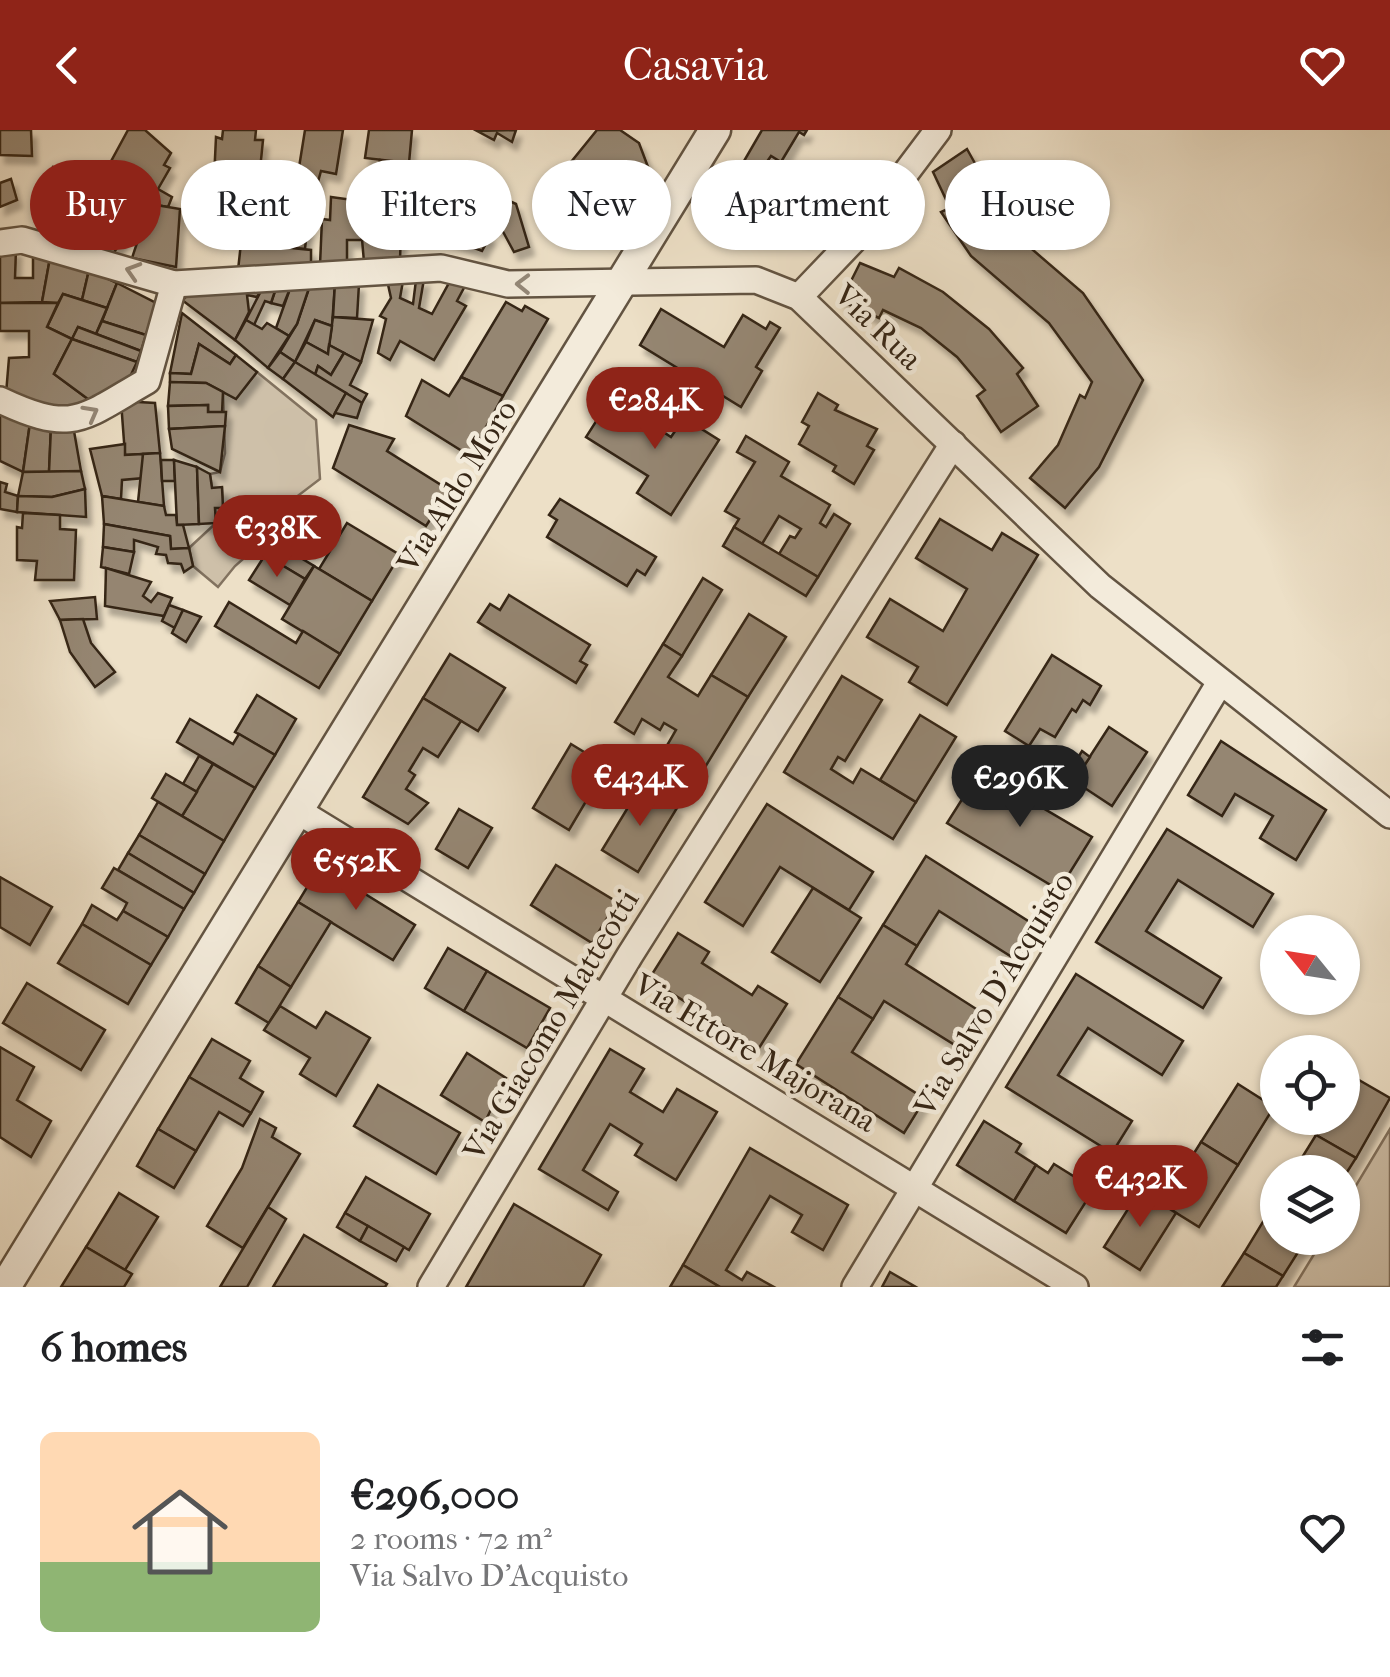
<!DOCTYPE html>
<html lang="en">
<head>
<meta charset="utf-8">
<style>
	:root { --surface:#fff; --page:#f2f2f2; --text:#202124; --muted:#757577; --line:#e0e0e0; --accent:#8f2418 }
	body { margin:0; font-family:"IM FELL French Canon",serif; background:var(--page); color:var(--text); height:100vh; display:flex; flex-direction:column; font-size:38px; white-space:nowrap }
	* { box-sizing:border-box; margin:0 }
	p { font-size:32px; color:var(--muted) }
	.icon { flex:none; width:55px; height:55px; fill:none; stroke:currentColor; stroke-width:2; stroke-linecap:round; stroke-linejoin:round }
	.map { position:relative; height:1157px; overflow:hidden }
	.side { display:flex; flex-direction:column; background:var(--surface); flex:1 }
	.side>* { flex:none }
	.guide { position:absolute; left:30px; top:30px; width:1330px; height:90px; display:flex; gap:20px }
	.needle { width:65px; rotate:300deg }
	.tools { position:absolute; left:1260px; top:785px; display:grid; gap:20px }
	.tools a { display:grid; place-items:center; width:100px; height:100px; border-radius:50%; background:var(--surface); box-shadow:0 2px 8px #0004; font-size:50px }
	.price { position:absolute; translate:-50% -85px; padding:0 22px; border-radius:35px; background:var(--accent); color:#fff; font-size:32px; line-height:65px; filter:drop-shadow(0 2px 5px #0008) }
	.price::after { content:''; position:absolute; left:50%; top:60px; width:30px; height:22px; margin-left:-15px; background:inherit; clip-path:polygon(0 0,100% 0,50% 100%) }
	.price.on { background:#222; color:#fff }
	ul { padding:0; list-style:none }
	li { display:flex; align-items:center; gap:30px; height:250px; padding:0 40px }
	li+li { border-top:2px solid var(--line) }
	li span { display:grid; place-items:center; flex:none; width:280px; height:200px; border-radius:15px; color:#555 }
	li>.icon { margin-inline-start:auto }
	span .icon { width:120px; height:120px; fill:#fffc; stroke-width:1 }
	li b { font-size:42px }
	h2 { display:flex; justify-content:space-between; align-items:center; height:120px; padding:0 40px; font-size:42px }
	.pill { padding:0 35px; border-radius:45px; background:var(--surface); box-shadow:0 2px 8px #0004; font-size:35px; line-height:90px }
	.pill.on { background:var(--accent); color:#fff }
	header { display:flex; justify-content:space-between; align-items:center; height:130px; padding:0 40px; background:var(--accent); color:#fff; font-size:45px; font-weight:600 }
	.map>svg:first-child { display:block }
	.green { fill:#cec0a9; stroke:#82725f; stroke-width:2.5 }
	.building { fill:#958672; stroke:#352515; stroke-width:2.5; filter:url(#shadow) }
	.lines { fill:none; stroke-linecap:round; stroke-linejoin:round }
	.minor-casing { stroke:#635442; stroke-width:30 }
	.tertiary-casing { stroke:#635442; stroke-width:35 }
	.minor { stroke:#f3ebdb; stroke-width:25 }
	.tertiary { stroke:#f3ebdb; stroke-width:30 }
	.oneway { stroke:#948878 }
	.labels { text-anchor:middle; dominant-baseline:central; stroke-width:9; stroke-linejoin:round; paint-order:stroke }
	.street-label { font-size:32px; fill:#352515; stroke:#f3ebdb }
</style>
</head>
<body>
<header><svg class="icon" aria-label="back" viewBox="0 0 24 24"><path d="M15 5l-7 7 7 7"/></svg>Casavia<svg class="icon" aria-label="heart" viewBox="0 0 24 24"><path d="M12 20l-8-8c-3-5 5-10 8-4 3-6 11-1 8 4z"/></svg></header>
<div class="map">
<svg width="1390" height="1157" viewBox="0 0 1390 1157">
	<defs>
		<filter id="shadow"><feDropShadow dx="5" dy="8" stdDeviation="2.5" flood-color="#0004"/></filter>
	</defs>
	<rect width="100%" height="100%" fill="#ede0c7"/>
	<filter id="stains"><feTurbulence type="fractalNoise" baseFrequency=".002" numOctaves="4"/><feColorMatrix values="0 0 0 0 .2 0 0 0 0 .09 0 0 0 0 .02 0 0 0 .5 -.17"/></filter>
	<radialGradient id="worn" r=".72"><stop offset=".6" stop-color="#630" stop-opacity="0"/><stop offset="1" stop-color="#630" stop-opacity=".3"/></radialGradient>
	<!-- green -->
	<g class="green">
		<polygon points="257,242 316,290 320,349 291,371 274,402 235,436 218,457 193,436 189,418 216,393 215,378 223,377 222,358 212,358 210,344 220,342 225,323 223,262 236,269"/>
		<polygon points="1390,999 1390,1157 1294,1157 1324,1108 1342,1108 1343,1077"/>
	</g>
	<!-- building -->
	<g class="building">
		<polygon points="0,0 31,0 32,26 0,25"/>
		<polygon points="128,0 145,0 171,23 164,35 170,38 158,59 172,67 168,77 150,74 153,67 135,57 138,51 109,35"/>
		<polygon points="223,0 256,0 255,10 263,10 260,40 255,39 253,58 246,57 245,68 232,69 228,92 204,91 206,48 214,49 216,7 222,9"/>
		<polygon points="305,0 343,0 336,44 321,41 316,59 296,56"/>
		<polygon points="369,0 412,0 409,33 365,28"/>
		<polygon points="516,0 512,12 497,3 494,10 477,1"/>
		<polygon points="597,0 620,0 639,13 648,37 604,60 608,86 564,105 543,56 575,42 567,37"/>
		<polygon points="762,0 807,0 804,5 799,2 781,32 771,26 740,70 726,62"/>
		<polygon points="967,19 987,55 979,60 1005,96 1083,163 1143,250 1099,337 1065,378 1030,348 1058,315 1080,265 1085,268 1092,252 1049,193 971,126 941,82 950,78 933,42"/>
		<polygon points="380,30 433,40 419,78 412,76 417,61 400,56 395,83 374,79"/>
		<polygon points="109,35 126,44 86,112 74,104 86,43 98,47"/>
		<polygon points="53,37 86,43 74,104 40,101"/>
		<polygon points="11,49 17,70 0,77 0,53"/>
		<polygon points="474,54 516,74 529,117 514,122 501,98 486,88 480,99 490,106 482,121 442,106 457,65 467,67"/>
		<polygon points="296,56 316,59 315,71 310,70 305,119 247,114 250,90 270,91 273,74 284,74"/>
		<polygon points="797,57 824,66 820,81 814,80 807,109 780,101"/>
		<polygon points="331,67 375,73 375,110 347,110 347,136 320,135 322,89 330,90"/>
		<polygon points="150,74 180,79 176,137 132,128"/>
		<polygon points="374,79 417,90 415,103 401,98 400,131 364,132 362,109 375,110"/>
		<polygon points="111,92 127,101 112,126 97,118"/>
		<polygon points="241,113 311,120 311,140 238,140"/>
		<polygon points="16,119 15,148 33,148 33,124 50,128 42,172 0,173 0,121"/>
		<polygon points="50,128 89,140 82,170 63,164 58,173 42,172"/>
		<polygon points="860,133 894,147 899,138 943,162 989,199 1023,238 1017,244 1038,276 1001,302 977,266 985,260 957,227 921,198 883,180 879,188 841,171"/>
		<polygon points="89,140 117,153 107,178 82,170"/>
		<polygon points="424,149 419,178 432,184 449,153 465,156 457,171 466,176 434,230 400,211 390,230 378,223 386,189 380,186 391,168 387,150 403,151 400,168 413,174 416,150"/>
		<polygon points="117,153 156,173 146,205 102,191"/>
		<polygon points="335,153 332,196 315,190 295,232 280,222 297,194 310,155"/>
		<polygon points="335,153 359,154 357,188 333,187"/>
		<polygon points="310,155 297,194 289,206 276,198 291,156"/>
		<polygon points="291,156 283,176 271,173 276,158"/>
		<polygon points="276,158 271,173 265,171 254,195 246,190 262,159"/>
		<polygon points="262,159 257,167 247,165 249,182 235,210 182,170 187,166"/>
		<polygon points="63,164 107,178 96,204 78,197 72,209 47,197"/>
		<polygon points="506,172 522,181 525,176 548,189 503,266 461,247"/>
		<polygon points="0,173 58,173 47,197 72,209 54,244 92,272 57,280 6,264 9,228 29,227 29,201 0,201"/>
		<polygon points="661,179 724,217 743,185 766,199 770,192 780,198 756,237 762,241 741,277 640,215"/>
		<polygon points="182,183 236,225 230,234 199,214 191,244 170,243"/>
		<polygon points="333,187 373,190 361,232 329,215"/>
		<polygon points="246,190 262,199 267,193 289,206 268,238 235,210"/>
		<polygon points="315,190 332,196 328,224 306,212"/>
		<polygon points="102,191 146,205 141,221 96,204"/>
		<polygon points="78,197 141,221 137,232 72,209"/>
		<polygon points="72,209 137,232 128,251 92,272 54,244"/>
		<polygon points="306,212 328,224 329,215 344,223 331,245 318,236 315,245 295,232"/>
		<polygon points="199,214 230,234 236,225 257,242 236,269 206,253 170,252 170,243 191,244"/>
		<polygon points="280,222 295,232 283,249 268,238"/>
		<polygon points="344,223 361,232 350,255 367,264 362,273 315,245 318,236 331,245"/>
		<polygon points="295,232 346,263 333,287 283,249"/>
		<polygon points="461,247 503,266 470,326 406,286 422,250 449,266"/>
		<polygon points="170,252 206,253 223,262 222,283 208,282 208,275 168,276"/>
		<polygon points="346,263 362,273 357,288 335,283"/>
		<polygon points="818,263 838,275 835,280 877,299 867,316 874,320 854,354 833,341 836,336 799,314 809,296 802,292"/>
		<polygon points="611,268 671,307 684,288 719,310 671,385 637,363 648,346 586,307"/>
		<polygon points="121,271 155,273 160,323 125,325"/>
		<polygon points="208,275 208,282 226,282 225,296 169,299 168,276"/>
		<polygon points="0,281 30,293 23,342 0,331"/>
		<polygon points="30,293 51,297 49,342 23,342"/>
		<polygon points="349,295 394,309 387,321 449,360 426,396 333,338"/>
		<polygon points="225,296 220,342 172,319 169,299"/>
		<polygon points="51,297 74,301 81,341 49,342"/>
		<polygon points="746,306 789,332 781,346 830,375 820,393 826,397 834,384 850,394 818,447 779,424 790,406 795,408 801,399 779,386 762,414 734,397 739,389 725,381 755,332 737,322"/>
		<polygon points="125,314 125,325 143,324 144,348 122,350 121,369 102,366 90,319"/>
		<polygon points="160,323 164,376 138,372 143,324"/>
		<polygon points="161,330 174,330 175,351 162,351"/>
		<polygon points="174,330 197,337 199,394 177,395"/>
		<polygon points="197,337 210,344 212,358 222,357 223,378 215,378 216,393 199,394"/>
		<polygon points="81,341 85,359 52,367 18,366 23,342"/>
		<polygon points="0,352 7,354 5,362 18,366 17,382 0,379"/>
		<polygon points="85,359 86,387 17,382 18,366 52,367"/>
		<polygon points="102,366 164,376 166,385 176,385 177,395 183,395 189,418 171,419 170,406 104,394"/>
		<polygon points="560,369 656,427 645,445 637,440 627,456 547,407 557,390 549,385"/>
		<polygon points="23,383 60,385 60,399 76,400 74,450 35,450 37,431 17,430 17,397 22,398"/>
		<polygon points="940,389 992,420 1002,403 1038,425 947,575 909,552 918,537 867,507 890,469 943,501 967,459 916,428"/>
		<polygon points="347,393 400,425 372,471 319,439"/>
		<polygon points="104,394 170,406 171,419 189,418 193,436 184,442 181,434 168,433 166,425 156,424 158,417 134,410 134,422 103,417"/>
		<polygon points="734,397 818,447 806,466 723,416"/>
		<polygon points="273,411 314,436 305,449 265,425"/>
		<polygon points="103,417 134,422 129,444 101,437"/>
		<polygon points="265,425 305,449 290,475 249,450"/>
		<polygon points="314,436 372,471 340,524 282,489"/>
		<polygon points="106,438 151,452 143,466 151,472 158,463 172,468 164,486 105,476"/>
		<polygon points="703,448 722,460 682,526 663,514"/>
		<polygon points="509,465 590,515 580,531 587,535 576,553 478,492 490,474 500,480"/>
		<polygon points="95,467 97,489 60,490 50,471"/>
		<polygon points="229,472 296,513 303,501 340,524 319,558 215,496"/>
		<polygon points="169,475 183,480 175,498 162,491"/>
		<polygon points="183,480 201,487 186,512 172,503"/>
		<polygon points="749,484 786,507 748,567 711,545"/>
		<polygon points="83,489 91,513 115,542 95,557 70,522 60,490"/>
		<polygon points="663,514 682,526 668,547 698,566 711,545 748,567 699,647 662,624 676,600 664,593 660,600 642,589 634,604 615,592"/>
		<polygon points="450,524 505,558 478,601 423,568"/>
		<polygon points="1052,525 1101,556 1090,575 1083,570 1076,582 1072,579 1055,607 1040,599 1029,616 1005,601"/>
		<polygon points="842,546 882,570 845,631 838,627 831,639 853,653 861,639 916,672 893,709 784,642"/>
		<polygon points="257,565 296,589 275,625 235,602"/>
		<polygon points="423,568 461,591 438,627 423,618 409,641 415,645 406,659 428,673 408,694 363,667"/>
		<polygon points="920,585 956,607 916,672 880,650"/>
		<polygon points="190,589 233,614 239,604 275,625 255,658 177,612"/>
		<polygon points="1109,597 1147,622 1112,676 1074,651"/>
		<polygon points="1221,611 1326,680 1296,730 1260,708 1273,686 1235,664 1222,686 1188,665"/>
		<polygon points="571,614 607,636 569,700 533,678"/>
		<polygon points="1082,621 1090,627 1074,651 1057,640 1067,625 1076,631"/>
		<polygon points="199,626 213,634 197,662 183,654"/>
		<polygon points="213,634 255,658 224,711 182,686"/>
		<polygon points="980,641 1092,707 1059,760 947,693"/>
		<polygon points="166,644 197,662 182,686 152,668"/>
		<polygon points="641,656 677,678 638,742 602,720"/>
		<polygon points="158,672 224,711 205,744 139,705"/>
		<polygon points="767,674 873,742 849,780 780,737 743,796 705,772"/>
		<polygon points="459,679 492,698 468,738 436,719"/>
		<polygon points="1167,699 1273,764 1253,797 1178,750 1146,801 1221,848 1203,878 1096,812"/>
		<polygon points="139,705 205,744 194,763 128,723"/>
		<polygon points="128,723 194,763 184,779 118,740"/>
		<polygon points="926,726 1036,796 1015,829 939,781 917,816 883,795"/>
		<polygon points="556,735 617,772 592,813 531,775"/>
		<polygon points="320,736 415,795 393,830 298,772"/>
		<polygon points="114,738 184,779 168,807 123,781 127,773 102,758"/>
		<polygon points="0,747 52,777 30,815 0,797"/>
		<polygon points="813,758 861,788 820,852 772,822"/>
		<polygon points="298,772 331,792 291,857 258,836"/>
		<polygon points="92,775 117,790 123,781 168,807 151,835 82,794"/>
		<polygon points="82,794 151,835 128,874 58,833"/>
		<polygon points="883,795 917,816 906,834 981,882 958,917 884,871 873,889 838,867"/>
		<polygon points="678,803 709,822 702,833 752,865 758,856 787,874 759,918 649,849"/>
		<polygon points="448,818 487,841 464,881 425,858"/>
		<polygon points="258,836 291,857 269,893 236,873"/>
		<polygon points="487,841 550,878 527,918 464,881"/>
		<polygon points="1076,844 1183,911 1162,945 1088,898 1058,945 1132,991 1112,1023 1006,957"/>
		<polygon points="27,853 105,900 81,940 3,893"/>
		<polygon points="838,867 873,889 852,922 925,969 904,1003 796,934"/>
		<polygon points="280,876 316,898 326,882 370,908 336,966 300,944 310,928 264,900"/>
		<polygon points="212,909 250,931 240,948 263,962 251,983 189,947"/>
		<polygon points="0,917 34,937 17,970 51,991 31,1027 0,1007"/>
		<polygon points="610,919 644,939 630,962 663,982 677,959 717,982 676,1050 635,1025 642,1014 610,994 583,1040 618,1062 608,1080 539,1039"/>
		<polygon points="467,923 506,948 485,992 441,965"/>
		<polygon points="1352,946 1390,968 1356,1028 1316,1005 1327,988 1342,988 1342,962"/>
		<polygon points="189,947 251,983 243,996 219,982 196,1021 158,999"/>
		<polygon points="1238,954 1274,977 1238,1035 1201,1012"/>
		<polygon points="378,955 460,1003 436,1044 354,996"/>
		<polygon points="260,989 276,998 272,1007 300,1024 243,1118 207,1096 242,1038"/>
		<polygon points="984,991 1021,1014 1016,1022 1036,1035 1014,1071 957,1035"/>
		<polygon points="158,999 196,1021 174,1058 137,1036"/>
		<polygon points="1316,1005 1356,1028 1342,1050 1342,1042 1293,1042"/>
		<polygon points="1201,1012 1238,1035 1199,1097 1162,1074"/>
		<polygon points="750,1018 848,1075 823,1120 792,1102 802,1085 770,1066 726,1140 742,1150 747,1142 774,1157 720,1157 683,1135"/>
		<polygon points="1054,1034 1094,1059 1066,1103 1014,1071 1036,1035 1048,1043"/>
		<polygon points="366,1047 430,1084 409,1120 345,1083"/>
		<polygon points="1140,1060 1176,1083 1140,1140 1104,1117"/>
		<polygon points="119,1063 158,1087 125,1140 86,1117"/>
		<polygon points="1278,1067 1278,1108 1307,1108 1283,1146 1244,1123"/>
		<polygon points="514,1074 601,1125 583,1157 466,1157"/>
		<polygon points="268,1077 286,1089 247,1157 220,1157"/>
		<polygon points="345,1083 368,1096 360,1111 337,1097"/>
		<polygon points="368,1096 404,1117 396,1131 360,1111"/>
		<polygon points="304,1105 387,1154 385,1157 273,1157"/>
		<polygon points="86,1117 132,1144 124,1157 61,1157"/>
		<polygon points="1244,1123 1283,1146 1276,1157 1222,1157"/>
		<polygon points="683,1135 720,1157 670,1157"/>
		<polygon points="890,1142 916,1157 882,1157"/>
	</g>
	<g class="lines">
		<defs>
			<g id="minor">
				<polyline points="0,113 22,110 174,154 441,138 508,154 756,150 799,167 1100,456 1390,685"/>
				<polyline points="799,167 862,101 938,0"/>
				<path d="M0,270C74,305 82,288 147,251L174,154"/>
				<polyline points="298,681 1075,1157"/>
				<polyline points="431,1157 630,825 953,314"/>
				<polyline points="855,1157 1219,554"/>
			</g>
			<polyline id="tertiary" points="5,1157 715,0"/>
		</defs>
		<!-- minor casing -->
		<use href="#minor" class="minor-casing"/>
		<!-- tertiary casing -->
		<use href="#tertiary" class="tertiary-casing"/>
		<!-- minor -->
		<use href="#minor" class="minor"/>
		<!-- tertiary -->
		<use href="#tertiary" class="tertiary"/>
	</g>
	<!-- one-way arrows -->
	<defs><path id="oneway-chevron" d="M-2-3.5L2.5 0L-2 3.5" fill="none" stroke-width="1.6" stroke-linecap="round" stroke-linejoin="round" transform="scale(2.5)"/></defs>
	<g class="oneway">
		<use href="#oneway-chevron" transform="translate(133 141) rotate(-163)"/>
		<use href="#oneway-chevron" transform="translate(523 154) rotate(-179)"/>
		<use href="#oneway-chevron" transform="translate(91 283) rotate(-29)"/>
	</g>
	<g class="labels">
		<!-- street labels -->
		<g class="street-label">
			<text transform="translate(878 197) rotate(44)">Via Rua</text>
			<text transform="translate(457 356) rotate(-58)">Via Aldo Moro</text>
			<text transform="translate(994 864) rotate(-59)">Via Salvo D'Acquisto</text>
			<text transform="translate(551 895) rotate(-59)">Via Giacomo Matteotti</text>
			<text transform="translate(755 923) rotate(31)">Via Ettore Majorana</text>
		</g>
	</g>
	<rect width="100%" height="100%" filter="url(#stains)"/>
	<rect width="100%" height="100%" fill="url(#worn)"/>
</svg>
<div class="tools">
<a><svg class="needle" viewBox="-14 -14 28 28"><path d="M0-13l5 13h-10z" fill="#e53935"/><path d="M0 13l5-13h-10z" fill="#757577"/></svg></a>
<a><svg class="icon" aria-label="locate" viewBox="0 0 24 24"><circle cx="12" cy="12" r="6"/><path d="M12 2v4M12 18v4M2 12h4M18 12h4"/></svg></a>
<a><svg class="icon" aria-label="layers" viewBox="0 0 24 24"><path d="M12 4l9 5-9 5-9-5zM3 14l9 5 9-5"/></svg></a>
</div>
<b class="price" style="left:655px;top:322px">€284K</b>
<b class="price" style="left:277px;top:450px">€338K</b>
<b class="price" style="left:640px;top:699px">€434K</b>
<b class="price on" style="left:1020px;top:700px">€296K</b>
<b class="price" style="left:356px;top:783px">€552K</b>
<b class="price" style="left:1140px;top:1100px">€432K</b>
<div class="guide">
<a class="pill on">Buy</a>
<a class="pill">Rent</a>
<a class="pill">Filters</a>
<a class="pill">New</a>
<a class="pill">Apartment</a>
<a class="pill">House</a>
</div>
</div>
<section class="side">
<h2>6 homes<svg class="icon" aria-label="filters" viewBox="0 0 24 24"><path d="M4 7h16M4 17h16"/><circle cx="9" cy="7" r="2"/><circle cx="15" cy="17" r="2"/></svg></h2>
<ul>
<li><span style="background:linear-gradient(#ffd9b3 65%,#8fb573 0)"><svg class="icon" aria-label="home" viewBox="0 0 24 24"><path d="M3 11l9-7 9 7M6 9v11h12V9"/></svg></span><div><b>€296,000</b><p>2 rooms · 72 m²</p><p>Via Salvo D'Acquisto</p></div><svg class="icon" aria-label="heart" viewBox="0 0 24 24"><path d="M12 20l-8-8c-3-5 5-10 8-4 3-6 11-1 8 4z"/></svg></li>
</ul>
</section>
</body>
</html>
